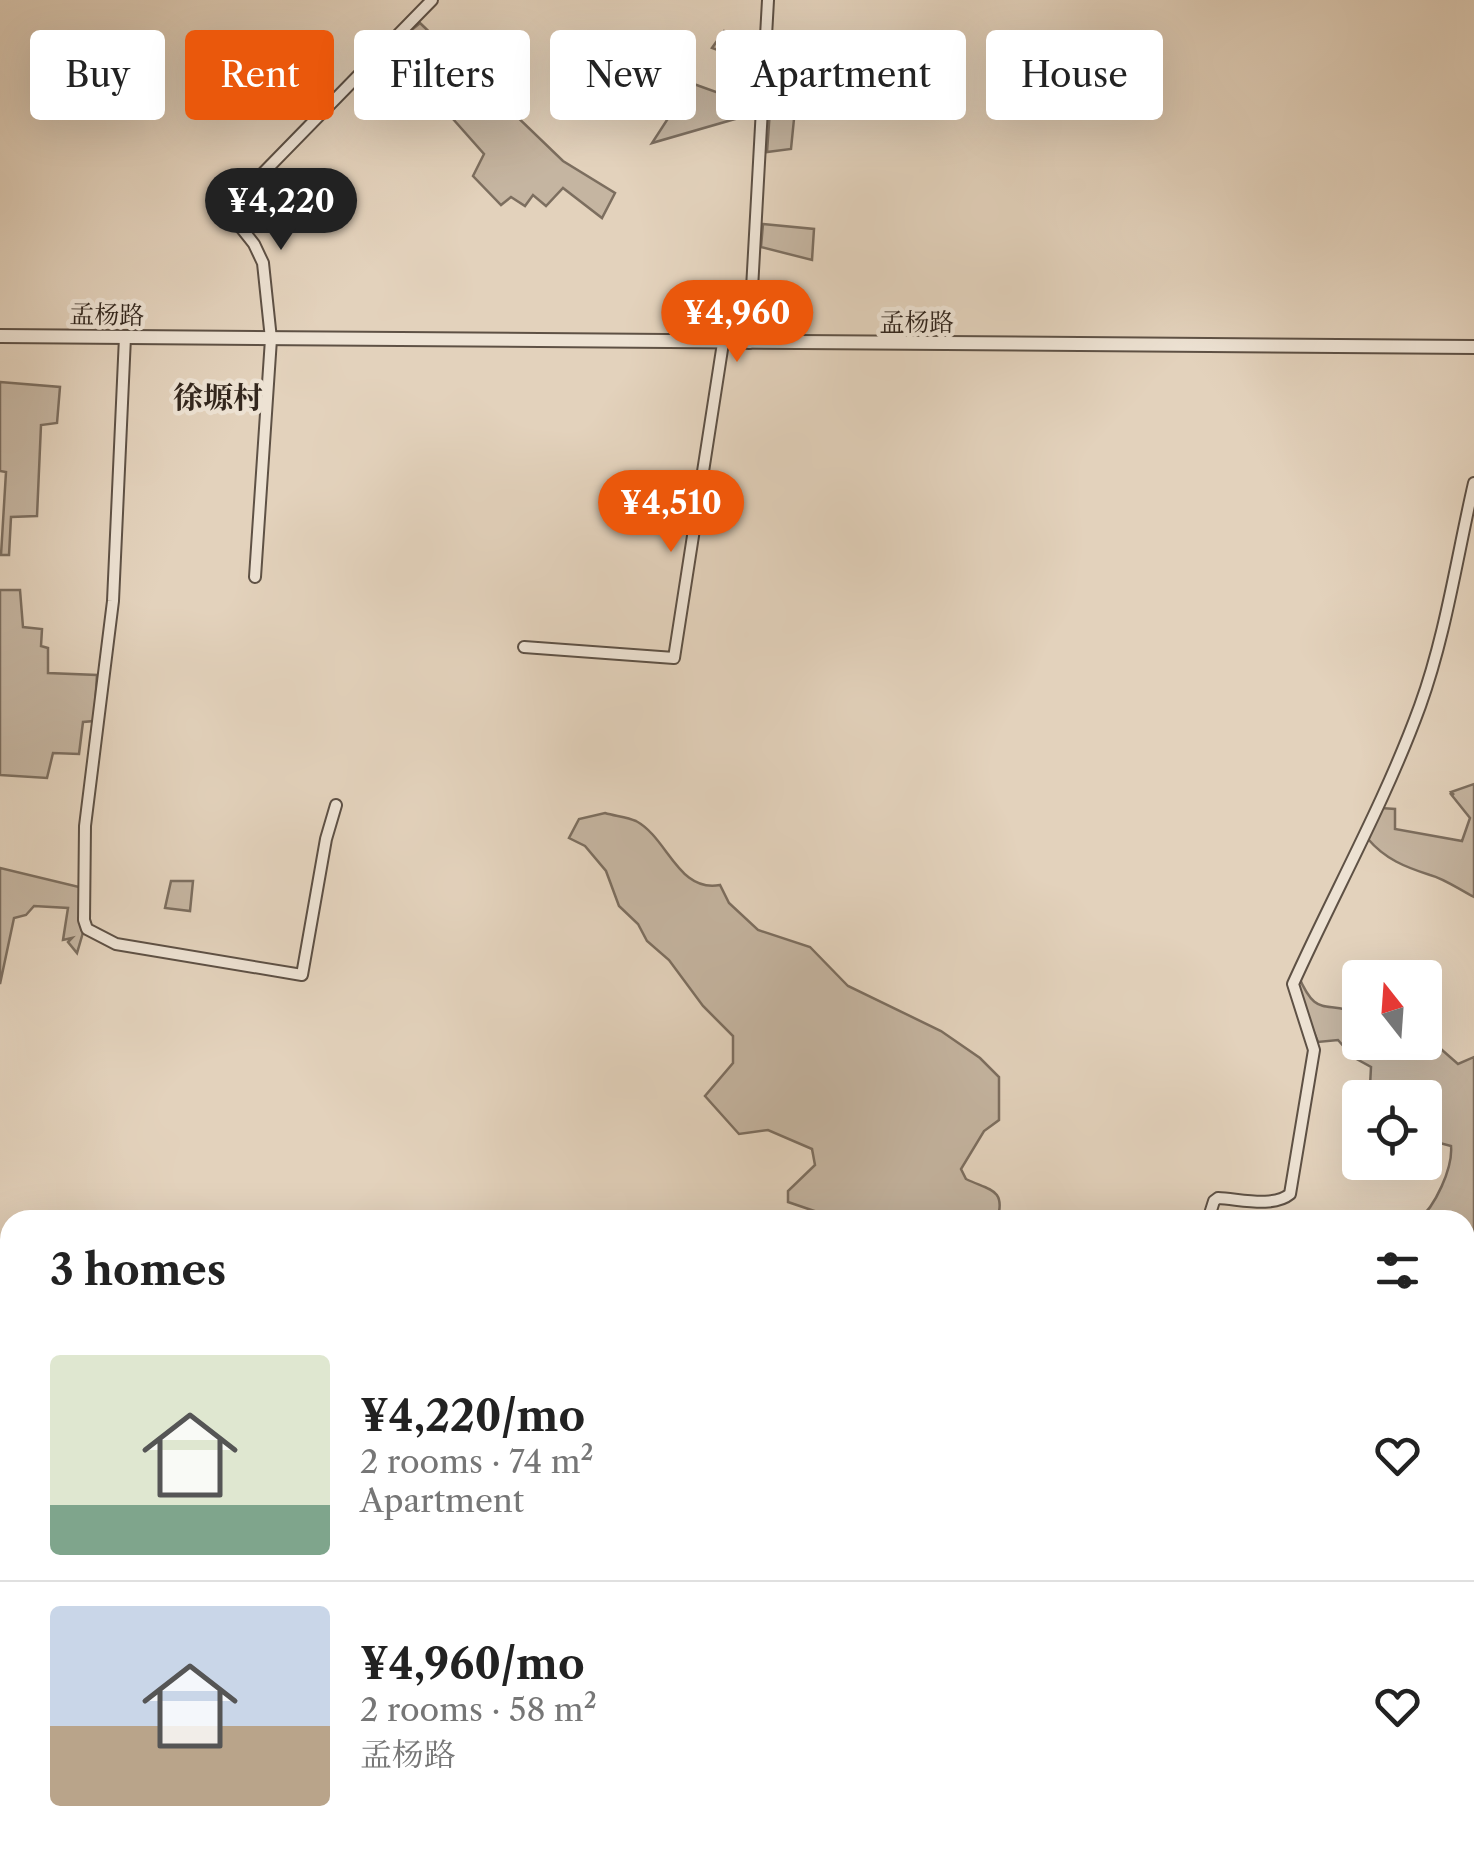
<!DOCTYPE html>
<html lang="en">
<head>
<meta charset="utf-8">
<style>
	:root { --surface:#fff; --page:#f6f6f6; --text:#222; --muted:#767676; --line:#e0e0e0; --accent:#ea580c }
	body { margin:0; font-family:"Libre Caslon Text","Noto Serif SC",serif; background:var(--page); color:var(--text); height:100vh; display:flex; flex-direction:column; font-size:38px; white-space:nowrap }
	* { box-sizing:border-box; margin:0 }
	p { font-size:32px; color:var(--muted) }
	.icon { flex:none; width:55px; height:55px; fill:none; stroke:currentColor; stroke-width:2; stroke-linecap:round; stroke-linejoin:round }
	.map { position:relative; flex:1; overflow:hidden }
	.sheet { position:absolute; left:0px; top:1210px; width:1475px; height:640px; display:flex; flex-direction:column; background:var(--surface); border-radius:30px 30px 0 0; box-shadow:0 10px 40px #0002 }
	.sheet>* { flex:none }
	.hud { position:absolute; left:30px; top:30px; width:1415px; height:90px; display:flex; gap:20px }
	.needle { width:65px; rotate:343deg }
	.controls { position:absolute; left:1342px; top:960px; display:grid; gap:20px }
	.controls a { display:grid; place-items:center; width:100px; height:100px; border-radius:10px; background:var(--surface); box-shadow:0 10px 40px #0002; font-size:50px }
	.price { position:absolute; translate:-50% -85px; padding:0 22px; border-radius:35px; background:var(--accent); color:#fff; font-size:32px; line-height:65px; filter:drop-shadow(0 2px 5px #0008) }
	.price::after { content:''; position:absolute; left:50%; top:60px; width:30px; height:22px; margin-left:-15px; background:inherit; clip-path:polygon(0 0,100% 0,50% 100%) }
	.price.on { background:#222; color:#fff }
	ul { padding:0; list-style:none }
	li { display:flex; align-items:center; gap:30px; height:250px; padding:0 50px }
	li+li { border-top:2px solid var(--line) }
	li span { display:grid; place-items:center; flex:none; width:280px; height:200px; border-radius:10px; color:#555 }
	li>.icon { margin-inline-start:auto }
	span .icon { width:120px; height:120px; fill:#fffc; stroke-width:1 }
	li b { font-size:42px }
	h2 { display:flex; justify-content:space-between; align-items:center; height:120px; padding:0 50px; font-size:42px }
	.tag { padding:0 35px; border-radius:10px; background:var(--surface); box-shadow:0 10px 40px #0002; font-size:35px; line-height:90px }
	.tag.on { background:var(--accent); color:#fff }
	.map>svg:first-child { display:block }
	.green { fill:#c5b5a1; stroke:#7c6e5f; stroke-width:2.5 }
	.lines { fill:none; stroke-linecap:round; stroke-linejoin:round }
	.minor-casing { stroke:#5e5145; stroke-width:14 }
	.tertiary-casing { stroke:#5e5145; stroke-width:16 }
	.minor { stroke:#ede2d3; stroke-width:10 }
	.tertiary { stroke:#ede2d3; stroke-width:12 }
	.labels { text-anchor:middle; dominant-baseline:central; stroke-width:9; stroke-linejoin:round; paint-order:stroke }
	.street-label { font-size:25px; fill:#32261d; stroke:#ede2d3 }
	.quarter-label { font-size:30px; font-weight:bold; fill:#32261d; stroke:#ede2d3 }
</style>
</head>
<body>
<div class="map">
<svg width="1474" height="1850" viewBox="0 0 1474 1850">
	<rect width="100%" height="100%" fill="#e3d2bc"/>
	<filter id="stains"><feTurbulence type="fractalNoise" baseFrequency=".002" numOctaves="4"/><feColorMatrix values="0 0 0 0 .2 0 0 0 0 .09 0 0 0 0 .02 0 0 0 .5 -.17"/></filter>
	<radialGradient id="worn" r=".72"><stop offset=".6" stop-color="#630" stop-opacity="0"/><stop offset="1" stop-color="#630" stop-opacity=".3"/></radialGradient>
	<!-- green -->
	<g class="green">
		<polygon points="420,23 563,161 615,193 602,218 563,188 546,206 533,195 525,206 511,197 501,205 473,176 484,154 390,48"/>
		<polygon points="724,31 769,45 768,69 712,48"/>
		<polygon points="691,83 766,110 652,143"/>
		<polygon points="796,99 791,149 767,152 770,110"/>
		<polygon points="763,224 814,229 812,260 761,247"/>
		<polygon points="0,382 60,387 57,423 41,425 37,516 11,517 9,555 1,555 6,472 0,471"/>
		<polygon points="0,590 20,590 23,627 42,629 41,646 48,648 48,673 97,675 94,721 83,722 79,754 53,753 47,778 0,775"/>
		<path d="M1474,784V897C1460,890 1445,879 1430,875C1405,867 1385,859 1368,839L1381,808L1395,809V829L1462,841L1470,818L1450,793L1454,795L1451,792Z"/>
		<path d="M605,813C615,816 627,817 636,821C668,838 678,893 720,885L729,903L758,930L810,947L848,986L941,1031L980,1058L999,1077V1120L984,1131L961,1169L966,1179C988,1190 1007,1188 997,1220H853L850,1213L829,1216L788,1202V1191L815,1165L812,1149L768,1130L739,1134L705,1096L733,1063V1036L703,1006L669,960L647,941L638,924L619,906L606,871L585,846L569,838L579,819Z"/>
		<polygon points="0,868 79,887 84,929 77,953 68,942 72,938 63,940 68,908 34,906 26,915 14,918 0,984"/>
		<polygon points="171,881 193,881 190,911 165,908"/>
		<path d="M1298,975C1317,1020 1324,999 1360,1014V1042H1425V1035L1458,1064L1474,1057V1380L1465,1391V1220H1418C1435,1207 1453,1168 1451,1146L1425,1139V1098L1379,1097L1370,1086L1371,1067L1353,1057L1338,1040L1318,1042L1298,994Z"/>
		<polygon points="10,1240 10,1606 3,1645 0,1697 0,1628 3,1627 0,1621 0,1247 6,1247"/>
		<polygon points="10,1631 10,1756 0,1755 0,1707 4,1703"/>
		<polygon points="10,1761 10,1840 196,1840 194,1850 0,1850 0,1762"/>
		<polygon points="1465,1775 1474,1778 1474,1850 1405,1850 1407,1846 1401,1840 1465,1840"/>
		<polygon points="200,1840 373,1840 365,1850 197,1850"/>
		<polygon points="377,1840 545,1840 560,1850 387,1850"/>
		<polygon points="720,1840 980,1840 979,1850 705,1850 720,1844"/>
	</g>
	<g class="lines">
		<defs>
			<g id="minor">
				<polyline points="125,337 113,601 85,826 84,920 87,929 116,944 302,975 326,839 336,805"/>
				<polyline points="749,343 768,0"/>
				<polyline points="255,577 271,339 263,263 254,244 227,210 432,0"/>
				<polyline points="524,647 674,658 723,343"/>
				<path d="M1208,1220L1214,1201L1218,1198C1240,1199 1273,1208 1290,1194L1314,1050L1293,984C1335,891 1385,802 1420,706C1446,634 1457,556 1474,483"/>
				<polyline points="0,1764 10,1765"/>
				<polyline points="193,1850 194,1840"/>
				<polyline points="1132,1850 1133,1840"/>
			</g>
			<polyline id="tertiary" points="0,336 1474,347"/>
		</defs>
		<!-- minor casing -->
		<use href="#minor" class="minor-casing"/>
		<!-- tertiary casing -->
		<use href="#tertiary" class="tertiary-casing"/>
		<!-- minor -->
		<use href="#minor" class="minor"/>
		<!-- tertiary -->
		<use href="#tertiary" class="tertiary"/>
	</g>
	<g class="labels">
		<!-- street labels -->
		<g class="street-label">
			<text transform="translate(107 315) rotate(1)">孟杨路</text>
			<text x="917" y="322">孟杨路</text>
		</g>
		<!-- quarter labels -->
		<g class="quarter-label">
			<text x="218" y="397">徐塬村</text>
		</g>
	</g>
	<rect width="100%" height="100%" filter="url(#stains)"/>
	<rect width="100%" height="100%" fill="url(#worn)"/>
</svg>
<div class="controls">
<a><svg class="needle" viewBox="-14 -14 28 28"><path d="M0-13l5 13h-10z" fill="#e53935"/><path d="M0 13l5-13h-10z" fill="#767676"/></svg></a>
<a><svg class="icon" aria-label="locate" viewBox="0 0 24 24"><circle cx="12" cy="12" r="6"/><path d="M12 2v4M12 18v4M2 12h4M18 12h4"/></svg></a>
</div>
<b class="price on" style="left:281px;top:253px">¥4,220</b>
<b class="price" style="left:737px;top:365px">¥4,960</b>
<b class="price" style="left:671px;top:555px">¥4,510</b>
<div class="hud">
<a class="tag">Buy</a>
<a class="tag on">Rent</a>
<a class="tag">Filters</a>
<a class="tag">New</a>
<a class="tag">Apartment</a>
<a class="tag">House</a>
</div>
<section class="sheet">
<h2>3 homes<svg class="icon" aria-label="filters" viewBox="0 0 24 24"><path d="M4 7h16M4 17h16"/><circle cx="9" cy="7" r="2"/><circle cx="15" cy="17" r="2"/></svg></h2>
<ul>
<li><span style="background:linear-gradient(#dfe7d0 75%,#7fa58c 0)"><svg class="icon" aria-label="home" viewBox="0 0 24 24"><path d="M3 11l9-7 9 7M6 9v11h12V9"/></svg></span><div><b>¥4,220/mo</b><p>2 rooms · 74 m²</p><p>Apartment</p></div><svg class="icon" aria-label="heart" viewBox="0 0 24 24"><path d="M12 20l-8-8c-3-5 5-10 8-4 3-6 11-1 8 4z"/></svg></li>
<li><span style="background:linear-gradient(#c9d6e8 60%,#b9a48a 0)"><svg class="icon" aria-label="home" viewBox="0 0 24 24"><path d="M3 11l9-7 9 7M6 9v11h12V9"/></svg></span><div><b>¥4,960/mo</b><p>2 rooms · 58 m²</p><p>孟杨路</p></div><svg class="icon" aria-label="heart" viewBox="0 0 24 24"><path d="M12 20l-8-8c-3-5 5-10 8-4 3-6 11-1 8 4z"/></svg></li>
</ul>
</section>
</div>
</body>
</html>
